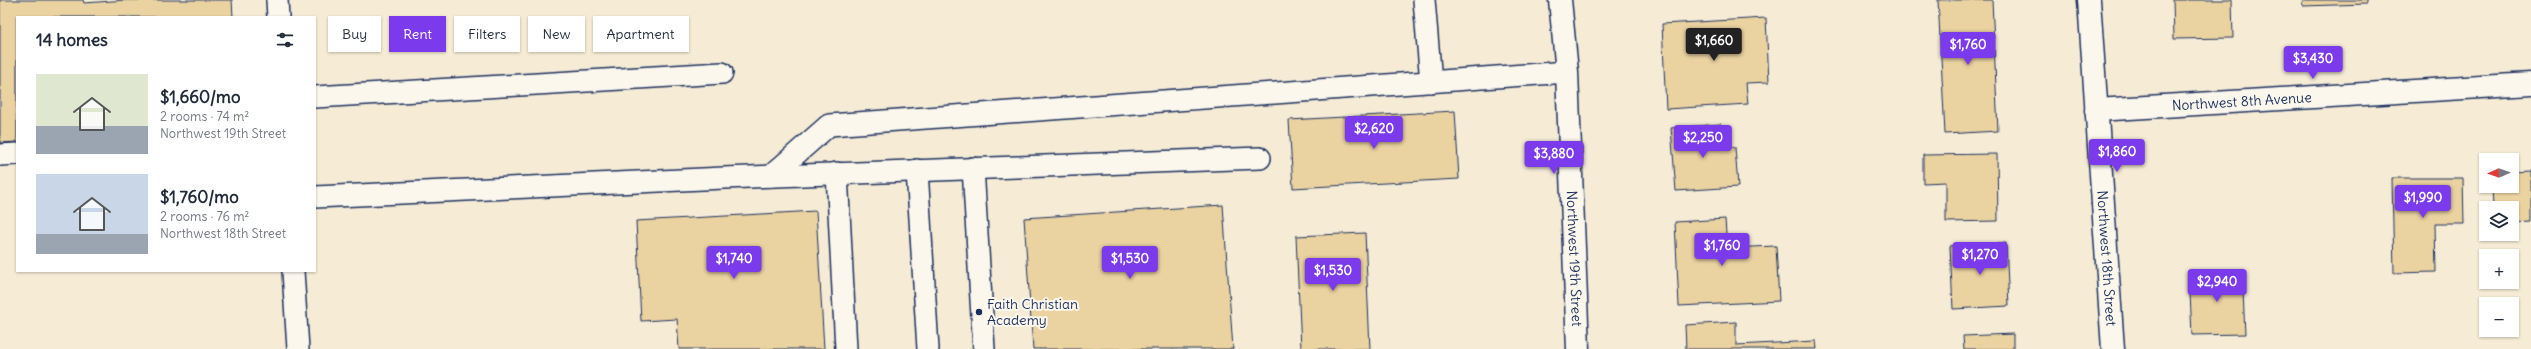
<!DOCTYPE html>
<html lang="en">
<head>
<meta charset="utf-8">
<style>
	:root { --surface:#fff; --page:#f6f6f7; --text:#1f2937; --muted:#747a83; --accent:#7c3aed }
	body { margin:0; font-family:Delius,sans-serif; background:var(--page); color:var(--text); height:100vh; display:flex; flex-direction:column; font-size:15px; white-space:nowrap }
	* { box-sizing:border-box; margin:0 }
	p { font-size:13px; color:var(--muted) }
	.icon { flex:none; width:22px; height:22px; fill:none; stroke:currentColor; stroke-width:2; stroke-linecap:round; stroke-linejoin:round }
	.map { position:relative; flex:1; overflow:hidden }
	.sheet { position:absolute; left:16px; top:16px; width:300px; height:256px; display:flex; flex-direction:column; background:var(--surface); border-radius:0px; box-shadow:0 1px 3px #0004 }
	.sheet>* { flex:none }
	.guide { position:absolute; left:328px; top:16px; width:380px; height:36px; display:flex; gap:8px }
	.needle { width:26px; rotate:268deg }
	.controls { position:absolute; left:2479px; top:153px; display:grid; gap:8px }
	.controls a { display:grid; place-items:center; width:40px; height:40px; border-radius:0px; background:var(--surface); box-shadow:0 1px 3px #0004; font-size:20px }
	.price { position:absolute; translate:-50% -34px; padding:0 9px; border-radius:4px; background:var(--accent); color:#fff; font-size:13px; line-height:26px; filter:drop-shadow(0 1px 2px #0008) }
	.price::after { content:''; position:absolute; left:50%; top:24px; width:12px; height:9px; margin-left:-6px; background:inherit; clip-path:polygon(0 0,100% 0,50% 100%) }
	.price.current { background:#222; color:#fff }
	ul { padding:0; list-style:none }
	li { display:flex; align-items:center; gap:12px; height:100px; padding:0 20px }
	li span { display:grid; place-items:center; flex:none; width:112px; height:80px; border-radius:0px; color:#555 }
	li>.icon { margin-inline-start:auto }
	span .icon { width:48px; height:48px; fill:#fffc; stroke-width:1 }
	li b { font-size:17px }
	h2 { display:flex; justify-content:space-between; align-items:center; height:48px; padding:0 20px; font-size:17px }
	.chip { padding:0 14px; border-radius:0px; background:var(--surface); box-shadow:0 1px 3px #0004; font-size:14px; line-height:36px }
	.chip.current { background:var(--accent); color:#fff }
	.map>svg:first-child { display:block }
	.building { fill:#ebd3a1; stroke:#1b2f5e }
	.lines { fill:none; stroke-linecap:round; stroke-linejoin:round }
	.lane-casing { stroke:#1b2f5e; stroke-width:24 }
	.street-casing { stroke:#1b2f5e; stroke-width:25 }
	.secondary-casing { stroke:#1b2f5e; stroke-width:25 }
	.lane { stroke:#fbf7ec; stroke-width:21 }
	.street { stroke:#fbf7ec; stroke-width:22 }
	.secondary { stroke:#fbf7ec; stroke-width:22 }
	.poi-dot { fill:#1b2f5e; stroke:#fbf7ec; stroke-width:1.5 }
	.labels { text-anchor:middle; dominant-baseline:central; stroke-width:4; stroke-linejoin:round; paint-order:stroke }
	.street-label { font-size:14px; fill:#1b2f5e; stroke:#fbf7ec }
	.poi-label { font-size:14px; fill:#1b2f5e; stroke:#fbf7ec; text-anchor:start }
</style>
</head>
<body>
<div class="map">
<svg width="2531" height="349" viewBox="0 0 2531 349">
	<rect width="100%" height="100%" fill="#f6ecd6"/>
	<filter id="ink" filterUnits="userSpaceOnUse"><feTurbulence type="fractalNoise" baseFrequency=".025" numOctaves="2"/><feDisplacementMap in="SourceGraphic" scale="8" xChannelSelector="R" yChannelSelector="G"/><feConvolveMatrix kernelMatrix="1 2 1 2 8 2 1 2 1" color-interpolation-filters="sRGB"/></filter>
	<g filter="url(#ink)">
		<!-- building -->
		<g class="building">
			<polygon points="0,0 83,0 84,3 126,0 232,0 233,17 17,17 17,142 0,143"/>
			<polygon points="1938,0 1992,0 1998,131 1945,134"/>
			<polygon points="2173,0 2232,0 2233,38 2174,39"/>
			<polygon points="2302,0 2367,0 2367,4 2303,6"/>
			<polygon points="1766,18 1769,82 1746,83 1748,104 1666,109 1662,24"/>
			<polygon points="1455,111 1459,179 1293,188 1289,120"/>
			<polygon points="1721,124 1723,148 1735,147 1738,187 1676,191 1671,128"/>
			<polygon points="1997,154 1998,221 1946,222 1946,182 1923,183 1923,155"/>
			<polygon points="2531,171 2531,222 2512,223 2512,208 2493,208 2492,186 2512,186 2512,172"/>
			<polygon points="2392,178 2463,178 2464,224 2435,224 2436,272 2394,273"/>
			<polygon points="1223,205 1233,349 1033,349 1024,218"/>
			<polygon points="816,211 824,349 679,349 677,319 641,321 636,221"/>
			<polygon points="1725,219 1727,248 1776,246 1779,301 1679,306 1675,222"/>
			<polygon points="1365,233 1370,349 1301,349 1296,236"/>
			<polygon points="2006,243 2009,306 1953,309 1950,246"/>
			<polygon points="2242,270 2245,334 2192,335 2189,272"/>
			<polygon points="1736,322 1736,345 1816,341 1817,349 1686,349 1685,325"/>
			<polygon points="2013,334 2013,349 1964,349 1963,336"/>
		</g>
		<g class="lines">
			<defs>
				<g id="lane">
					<polyline points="277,0 278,17"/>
					<polyline points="1424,0 1431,82"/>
					<polyline points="315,97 722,73"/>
					<polyline points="0,155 17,154"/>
					<polyline points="973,168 984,349"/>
					<polyline points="917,170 928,349"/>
					<polyline points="837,173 846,349"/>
					<polyline points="771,176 829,125 1567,72"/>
					<polyline points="315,197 724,178 1260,158"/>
					<polyline points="293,271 298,349"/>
				</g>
				<g id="street">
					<path id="s1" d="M2089,0L2113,349"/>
					<path id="s2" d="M2096,110L2531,84"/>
				</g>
				<g id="secondary">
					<path id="s3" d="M1560,0L1567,72L1578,349"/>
				</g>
			</defs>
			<!-- lane casing -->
			<use href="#lane" class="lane-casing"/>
			<!-- street casing -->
			<use href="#street" class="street-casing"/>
			<!-- secondary casing -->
			<use href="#secondary" class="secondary-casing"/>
			<!-- lane -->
			<use href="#lane" class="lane"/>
			<!-- street -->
			<use href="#street" class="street"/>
			<!-- secondary -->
			<use href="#secondary" class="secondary"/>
		</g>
	</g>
	<!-- markers -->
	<circle class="poi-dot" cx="979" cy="312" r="4"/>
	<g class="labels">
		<!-- street labels -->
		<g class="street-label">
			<text stroke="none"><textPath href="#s2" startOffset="146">Northwest 8th Avenue</textPath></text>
			<text stroke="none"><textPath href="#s3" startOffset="259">Northwest 19th Street</textPath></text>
			<text stroke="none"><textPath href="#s1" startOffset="259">Northwest 18th Street</textPath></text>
		</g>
		<!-- poi labels -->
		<g class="poi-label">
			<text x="987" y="304">Faith Christian<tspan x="987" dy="16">Academy</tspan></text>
		</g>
	</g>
</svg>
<div class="controls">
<a><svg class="needle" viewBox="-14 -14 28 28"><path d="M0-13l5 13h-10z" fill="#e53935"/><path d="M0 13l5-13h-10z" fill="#747a83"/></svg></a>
<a><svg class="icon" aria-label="layers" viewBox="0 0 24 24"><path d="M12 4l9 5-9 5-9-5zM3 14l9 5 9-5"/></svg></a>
<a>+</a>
<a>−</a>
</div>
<b class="price current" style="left:1714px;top:62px">$1,660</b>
<b class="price" style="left:1968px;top:66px">$1,760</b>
<b class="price" style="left:2313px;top:80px">$3,430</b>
<b class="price" style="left:1374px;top:150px">$2,620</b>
<b class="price" style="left:1703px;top:159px">$2,250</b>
<b class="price" style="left:2117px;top:173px">$1,860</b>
<b class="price" style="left:1554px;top:175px">$3,880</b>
<b class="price" style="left:2423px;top:219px">$1,990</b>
<b class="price" style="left:1722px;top:267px">$1,760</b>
<b class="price" style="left:1980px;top:276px">$1,270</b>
<b class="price" style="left:734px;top:280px">$1,740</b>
<b class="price" style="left:1130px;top:280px">$1,530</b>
<b class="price" style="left:1333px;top:292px">$1,530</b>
<b class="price" style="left:2217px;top:303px">$2,940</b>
<div class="guide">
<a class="chip">Buy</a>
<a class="chip current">Rent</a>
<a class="chip">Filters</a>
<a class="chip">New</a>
<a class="chip">Apartment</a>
</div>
<section class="sheet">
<h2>14 homes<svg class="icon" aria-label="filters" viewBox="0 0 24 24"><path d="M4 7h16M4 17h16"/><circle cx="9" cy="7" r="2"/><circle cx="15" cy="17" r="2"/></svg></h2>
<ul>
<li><span style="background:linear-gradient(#dfe7d0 65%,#9aa5b1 0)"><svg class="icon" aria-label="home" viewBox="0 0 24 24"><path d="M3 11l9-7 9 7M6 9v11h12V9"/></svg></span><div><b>$1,660/mo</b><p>2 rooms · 74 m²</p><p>Northwest 19th Street</p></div></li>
<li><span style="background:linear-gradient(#c9d6e8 75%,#9aa5b1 0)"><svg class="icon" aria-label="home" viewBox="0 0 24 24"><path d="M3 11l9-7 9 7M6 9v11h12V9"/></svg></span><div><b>$1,760/mo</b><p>2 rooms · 76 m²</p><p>Northwest 18th Street</p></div></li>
</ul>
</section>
</div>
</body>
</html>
